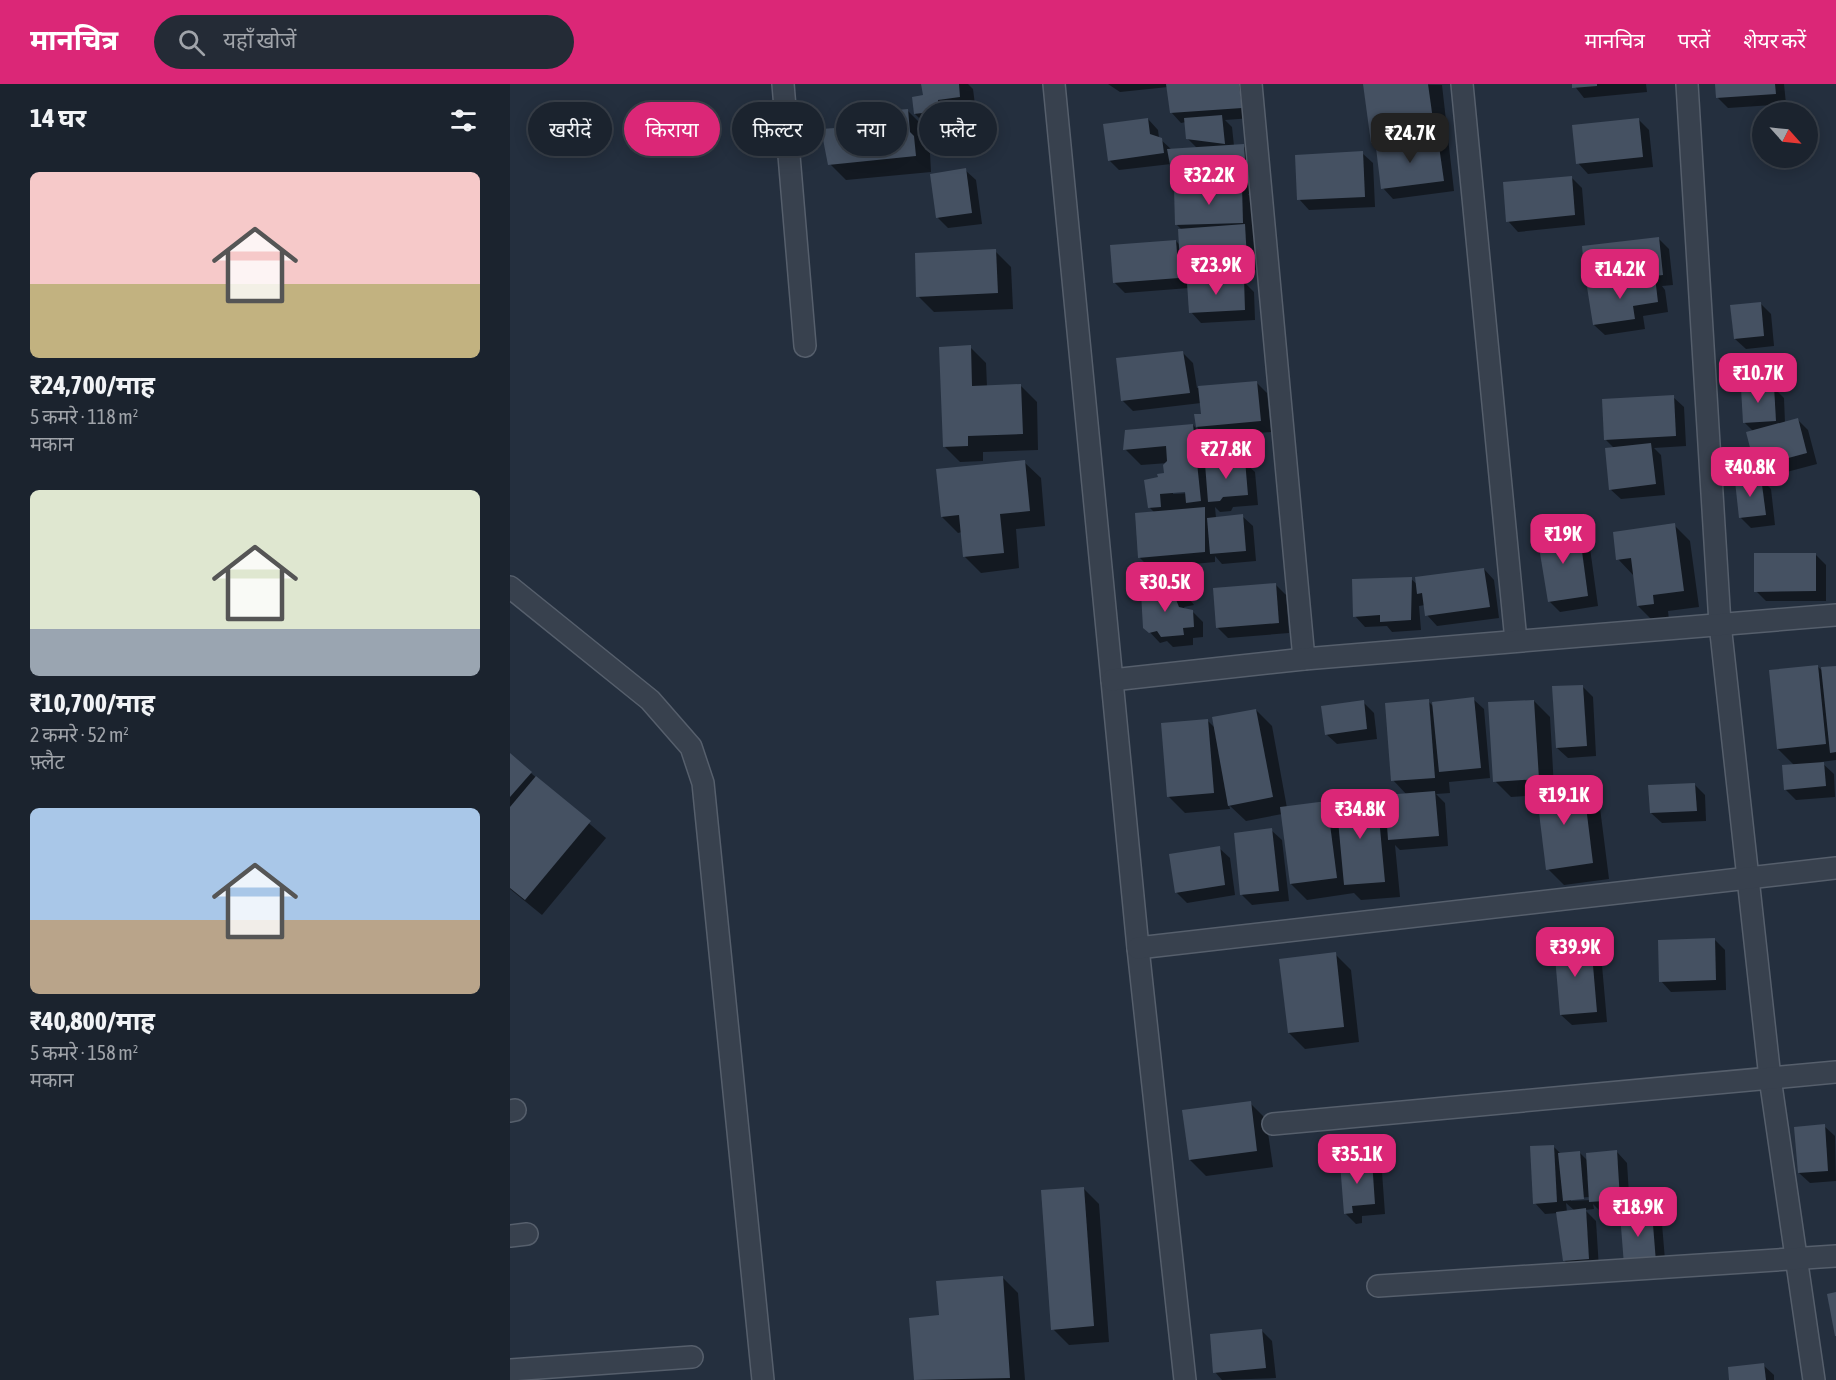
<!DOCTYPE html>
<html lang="hi">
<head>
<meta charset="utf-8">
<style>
	:root { --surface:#1b232e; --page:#242b36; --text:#f1f3f6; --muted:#a0a4aa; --line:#39404a; --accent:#db2777 }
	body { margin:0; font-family:"Asap Condensed","Noto Sans Devanagari",sans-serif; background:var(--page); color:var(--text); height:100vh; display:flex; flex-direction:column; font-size:22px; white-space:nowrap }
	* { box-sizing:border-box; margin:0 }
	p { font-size:20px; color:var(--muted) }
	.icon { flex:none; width:33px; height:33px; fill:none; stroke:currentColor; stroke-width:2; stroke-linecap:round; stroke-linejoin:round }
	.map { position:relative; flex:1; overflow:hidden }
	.side { display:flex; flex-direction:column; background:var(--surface); width:510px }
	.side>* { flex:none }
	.top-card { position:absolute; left:18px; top:18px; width:570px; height:54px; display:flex; gap:12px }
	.needle { width:39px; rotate:117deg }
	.controls { position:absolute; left:1242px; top:18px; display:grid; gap:12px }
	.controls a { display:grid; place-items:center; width:66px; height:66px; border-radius:50%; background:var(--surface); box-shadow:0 3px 15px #0003,0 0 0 2px var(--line); font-size:30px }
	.price { position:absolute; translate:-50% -51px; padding:0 14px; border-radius:12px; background:var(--accent); color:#fff; font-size:20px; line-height:39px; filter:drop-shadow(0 2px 3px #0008) }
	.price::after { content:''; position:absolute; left:50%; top:36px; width:18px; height:14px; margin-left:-9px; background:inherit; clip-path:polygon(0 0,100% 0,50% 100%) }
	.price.selected { background:#222; color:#fff }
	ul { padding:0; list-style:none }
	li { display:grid; align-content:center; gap:12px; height:318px; padding:0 30px }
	li span { display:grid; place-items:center; height:186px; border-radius:9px; color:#555 }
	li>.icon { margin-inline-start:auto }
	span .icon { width:108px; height:108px; fill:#fffc; stroke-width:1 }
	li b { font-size:26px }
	h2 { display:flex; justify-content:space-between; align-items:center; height:72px; padding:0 30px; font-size:26px }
	.pill { padding:0 21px; border-radius:27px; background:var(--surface); box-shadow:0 3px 15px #0003,0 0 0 2px var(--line); font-size:21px; line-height:54px }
	.pill.selected { background:var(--accent); color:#fff }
	header { display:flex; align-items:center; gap:36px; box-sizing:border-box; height:84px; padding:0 30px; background:var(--accent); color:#fff }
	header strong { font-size:28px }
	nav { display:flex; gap:33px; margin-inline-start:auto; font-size:21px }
	.search { width:420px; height:54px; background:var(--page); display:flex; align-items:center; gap:15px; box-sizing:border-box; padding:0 21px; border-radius:33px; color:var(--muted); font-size:22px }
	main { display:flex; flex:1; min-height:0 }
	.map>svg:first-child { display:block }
	.shadow { fill:#0007; fill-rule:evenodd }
	.building { fill:#455162 }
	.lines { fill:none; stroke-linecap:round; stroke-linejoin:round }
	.minor-casing { stroke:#565f6c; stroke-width:24 }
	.minor { stroke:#38414e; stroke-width:21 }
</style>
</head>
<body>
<header>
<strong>मानचित्र</strong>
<div class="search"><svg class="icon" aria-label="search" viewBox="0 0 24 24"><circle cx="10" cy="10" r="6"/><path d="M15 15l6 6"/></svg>यहाँ खोजें</div>
<nav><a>मानचित्र</a><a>परतें</a><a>शेयर करें</a></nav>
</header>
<main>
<section class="side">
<h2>14 घर<svg class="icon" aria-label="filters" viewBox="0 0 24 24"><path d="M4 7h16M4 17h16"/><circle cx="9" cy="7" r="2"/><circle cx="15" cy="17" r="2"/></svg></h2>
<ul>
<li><span style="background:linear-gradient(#f6c9c9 60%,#c2b280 0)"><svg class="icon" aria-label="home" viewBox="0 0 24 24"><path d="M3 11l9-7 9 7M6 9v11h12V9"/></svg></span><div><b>₹24,700/माह</b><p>5 कमरे · 118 m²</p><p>मकान</p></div></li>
<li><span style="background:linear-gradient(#dfe7d0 75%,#9aa5b1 0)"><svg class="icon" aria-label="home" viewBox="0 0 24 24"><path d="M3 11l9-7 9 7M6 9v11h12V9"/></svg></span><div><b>₹10,700/माह</b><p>2 कमरे · 52 m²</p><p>फ़्लैट</p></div></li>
<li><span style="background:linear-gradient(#a9c7e8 60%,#b9a48a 0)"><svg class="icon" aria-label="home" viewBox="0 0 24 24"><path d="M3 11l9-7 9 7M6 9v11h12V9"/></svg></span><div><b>₹40,800/माह</b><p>5 कमरे · 158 m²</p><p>मकान</p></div></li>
</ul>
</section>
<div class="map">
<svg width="1326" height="1296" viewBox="0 0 1326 1296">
	<rect width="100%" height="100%" fill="#242f3e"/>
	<!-- shadow -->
	<g class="shadow">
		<polygon points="413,0 458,0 463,5 466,29 443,32 444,43 421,46 405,30 415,12"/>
		<polygon points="598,0 738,0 742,34 715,36 722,43 724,62 733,62 744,72 746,100 740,100 741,110 738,110 742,114 747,186 682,191 678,186 678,200 733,197 744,208 745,236 691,239 681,228 679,204 615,209 604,198 666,157 671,162 672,146 666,140 670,105 665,101 661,80 609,86 599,76 638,35 648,46 649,54 662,66 688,65 677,54 676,38 671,39 661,28 658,3 610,8"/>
		<polygon points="854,0 932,1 944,107 883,115 873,104 869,65 862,58"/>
		<polygon points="1063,0 1136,0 1137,8 1074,14"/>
		<polygon points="1207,0 1274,0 1276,20 1218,24 1207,13"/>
		<polygon points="398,27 414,43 415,65 420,69 421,88 336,96 320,80 313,46 355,43"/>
		<polygon points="1128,35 1139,46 1143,83 1078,90 1068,79"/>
		<polygon points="852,69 863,79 865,123 799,126 789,115"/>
		<polygon points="455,86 466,96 472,140 438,144 428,134"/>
		<polygon points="1061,93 1072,104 1075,141 1008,148 998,137"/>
		<polygon points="1148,154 1159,165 1163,201 1152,202 1155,206 1158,228 1133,232 1135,245 1095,251 1084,241 1091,203 1087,198 1085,183 1075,173"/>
		<polygon points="485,167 501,183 503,225 424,228 408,212"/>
		<polygon points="1250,219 1261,230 1264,262 1236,265 1225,255"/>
		<polygon points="460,263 476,279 477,303 511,302 527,318 528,366 473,368 473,377 450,378 434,362"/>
		<path d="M673,269L683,279L687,304L746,298L757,309L761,348L695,353L699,357L701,381L734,378L745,388L748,421L723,423L721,427L710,428L705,423L706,434L732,432L743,442L746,477L712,480L705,472V478L640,484L630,474L645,429L640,424L650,395L656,390L658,379L631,381L615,365L683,341L688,346L685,331L693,332L691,319L623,327L612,316ZM682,406V409L663,410V407Z"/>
		<polygon points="1264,304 1274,314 1275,339 1288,336 1298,346 1307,380 1257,393 1247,382 1244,348 1234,338"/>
		<polygon points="1163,313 1174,323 1176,362 1144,364 1151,371 1155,411 1111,415 1100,405 1105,365 1096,356"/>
		<polygon points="514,378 531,394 535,442 506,445 509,484 471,489 455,473 452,448 448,449 432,433"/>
		<polygon points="1251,395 1261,405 1265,441 1241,444 1231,434"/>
		<polygon points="1164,441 1180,457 1189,523 1158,527 1159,536 1144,538 1128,522 1124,492 1108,475"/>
		<polygon points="1068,446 1079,457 1088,522 1050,528 1039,517"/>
		<polygon points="1305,470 1316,481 1316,517 1256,517 1246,507"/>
		<polygon points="974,485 984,496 989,534 927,542 917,531 915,521 909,522 911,546 882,548 877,542 855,543 845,532 901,495 908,501"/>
		<polygon points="766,501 776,511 779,549 718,554 707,543"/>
		<polygon points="670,503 684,521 674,523 675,525 682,527 693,538 693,553 683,554 683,561 663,563 657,557 650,559 635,543"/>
		<polygon points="1307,582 1314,588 1326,583 1326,676 1311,678 1324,690 1325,713 1286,716 1275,705 1285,682 1268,665"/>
		<polygon points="1072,602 1083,613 1086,672 1058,674 1047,664"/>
		<polygon points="963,615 974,625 980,694 939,698 940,709 926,710 935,719 938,762 890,766 885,761 890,813 851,816 844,809 797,816 781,800 772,730 736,737 719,721 720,725 675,729 659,713 697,636 705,644 746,626 762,642 777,724 817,718 829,730 867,713 878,724 897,711 883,696 918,617 924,623"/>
		<polygon points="1024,617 1040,633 1044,704 1073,700 1089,716 1099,795 1054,801 1038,785 1029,711 1001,713 985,697"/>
		<polygon points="853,618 864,629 867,655 827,660 816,650"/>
		<polygon points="0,671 96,754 32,831 0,805"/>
		<polygon points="1185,701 1195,711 1196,737 1152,739 1141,729"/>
		<polygon points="761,746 772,756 779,817 742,821 732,811"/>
		<polygon points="709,764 720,774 725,811 677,819 666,808"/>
		<polygon points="1205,856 1215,866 1216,906 1161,908 1151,897"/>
		<polygon points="1081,859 1091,870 1097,938 1062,941 1051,931"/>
		<polygon points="825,870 841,886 849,958 795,965 779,949"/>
		<polygon points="740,1019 756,1035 763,1083 696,1092 680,1076"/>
		<polygon points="1314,1042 1325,1052 1326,1097 1300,1099 1289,1089"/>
		<path d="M1043,1062L1051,1070L1069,1068L1078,1077L1107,1068L1117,1079L1120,1126L1091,1128L1083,1120L1084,1125L1075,1126L1086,1137L1089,1185L1065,1187L1054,1176L1048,1129L1035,1130L1025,1119ZM1081,1113V1116L1061,1117V1114ZM1056,1119L1065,1127L1057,1128Z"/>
		<polygon points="862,1078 872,1088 875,1130 852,1132 852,1139 846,1140 835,1129"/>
		<polygon points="573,1104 589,1120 599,1258 559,1261 543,1245"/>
		<polygon points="1141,1129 1152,1140 1156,1188 1112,1132"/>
		<polygon points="492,1193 508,1209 515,1296 405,1296 401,1235 430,1233"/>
		<polygon points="752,1247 762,1257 766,1294 712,1296 705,1288"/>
		<polygon points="1253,1281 1264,1291 1264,1296 1221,1296"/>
	</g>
	<!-- building -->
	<g class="building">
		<polygon points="411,0 449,0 450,13 428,16 429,27 404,30 402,13 413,11"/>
		<polygon points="656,0 729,0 732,24 660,29"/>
		<polygon points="853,0 918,0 925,50 861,59"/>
		<polygon points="1062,0 1087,0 1087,2 1062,4"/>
		<polygon points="1205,0 1265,0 1266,10 1206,14"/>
		<polygon points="398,25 400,48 404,52 406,72 318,81 311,45 353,42 352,29"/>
		<polygon points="712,31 715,60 676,55 674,34"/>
		<polygon points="638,34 640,50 652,54 654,69 598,77 593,40"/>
		<polygon points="1129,34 1133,73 1066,80 1062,41"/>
		<polygon points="928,55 934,97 871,105 866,64"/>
		<polygon points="734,60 736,90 730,90 731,100 664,102 657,65"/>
		<polygon points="853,67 855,113 787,116 785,71"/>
		<polygon points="456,84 462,129 426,134 420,90"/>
		<polygon points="1062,92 1065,131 996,138 993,98"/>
		<polygon points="732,102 733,139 665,141 664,104"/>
		<polygon points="735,140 737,176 670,181 668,145"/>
		<polygon points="1149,153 1153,191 1085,199 1083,172 1073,173 1072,162"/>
		<polygon points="666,156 669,194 603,199 600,161"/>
		<polygon points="486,165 488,209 406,213 405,169"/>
		<polygon points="1145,193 1148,218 1123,222 1125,235 1083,241 1077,203"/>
		<polygon points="734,195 735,226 679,229 677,199"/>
		<polygon points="1251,218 1254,252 1224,255 1220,221"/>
		<polygon points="461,261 462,302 511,300 513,350 458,352 458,362 433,363 429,263"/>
		<polygon points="673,267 680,309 611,317 606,274"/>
		<polygon points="747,297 751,337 686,343 684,330 691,330 688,302"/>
		<polygon points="1264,302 1266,337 1233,339 1231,304"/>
		<polygon points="1164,311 1166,352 1094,356 1092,315"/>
		<polygon points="1288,334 1297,369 1245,383 1236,348"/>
		<polygon points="683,340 691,417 676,419 675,408 650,410 651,423 638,424 634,396 648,393 647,390 654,389 653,381 657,377 656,362 613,366 615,346"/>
		<polygon points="1141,359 1146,400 1099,406 1095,364"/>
		<polygon points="515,376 520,427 490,430 494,469 453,473 449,431 431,433 426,385"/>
		<polygon points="735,376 738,411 713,413 710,417 698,418 695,380"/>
		<polygon points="1251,393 1256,431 1229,434 1225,397"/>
		<polygon points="695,423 695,468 628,474 625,429"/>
		<polygon points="733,430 736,467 700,470 697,434"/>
		<polygon points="1165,439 1174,507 1143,511 1144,520 1127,522 1121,474 1106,476 1103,448"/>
		<polygon points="1069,445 1078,512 1038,518 1027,451"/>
		<polygon points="1244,469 1306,469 1306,507 1244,508"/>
		<polygon points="974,484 980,523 915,532 912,509 907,510 905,493"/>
		<polygon points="902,493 901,536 870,538 870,531 843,533 842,495"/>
		<polygon points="766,499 769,539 706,544 703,504"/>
		<polygon points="671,502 675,511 665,513 669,523 683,526 684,543 673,544 674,551 651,553 647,547 639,549 633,544 631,509"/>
		<polygon points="1308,581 1316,660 1267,665 1259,586"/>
		<polygon points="1326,582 1326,668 1320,669 1311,583"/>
		<polygon points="1073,601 1077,662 1046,664 1042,602"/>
		<polygon points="964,613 971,684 929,688 922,618"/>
		<polygon points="919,615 925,694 881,697 875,619"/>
		<polygon points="854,616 857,645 815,651 811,622"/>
		<polygon points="1024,616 1029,695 983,698 978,618"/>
		<polygon points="746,625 763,713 718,722 702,633"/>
		<polygon points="698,635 704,709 657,713 651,639"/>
		<polygon points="0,669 22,688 0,713"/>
		<polygon points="1314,678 1316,702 1274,706 1272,681"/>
		<polygon points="26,692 81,737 15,816 0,804 0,723"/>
		<polygon points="1073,698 1083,779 1036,786 1026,704"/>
		<polygon points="1185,699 1187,727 1140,729 1138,701"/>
		<polygon points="925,707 929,752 878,756 875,711"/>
		<polygon points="867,712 875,798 834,801 826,715"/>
		<polygon points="817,717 827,794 780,800 770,723"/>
		<polygon points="762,744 769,807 730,811 724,749"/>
		<polygon points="710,762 715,801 665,809 659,770"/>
		<polygon points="1205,854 1206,896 1149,898 1148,856"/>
		<polygon points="1081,858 1087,928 1050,931 1044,861"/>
		<polygon points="826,868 834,943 778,949 769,875"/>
		<polygon points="741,1017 747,1067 679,1076 672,1026"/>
		<polygon points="1315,1040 1318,1087 1288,1089 1284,1043"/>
		<polygon points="1044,1061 1047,1118 1023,1120 1020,1062"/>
		<polygon points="1107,1066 1110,1116 1079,1118 1076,1069"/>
		<polygon points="1070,1067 1074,1115 1053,1117 1048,1069"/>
		<polygon points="862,1076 865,1120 842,1122 843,1129 834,1130 830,1079"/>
		<polygon points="574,1103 584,1242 541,1246 531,1106"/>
		<polygon points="1076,1124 1079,1175 1053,1177 1046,1128"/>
		<polygon points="1142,1128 1146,1178 1114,1181 1110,1130"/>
		<polygon points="493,1192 500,1294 404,1296 399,1234 429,1231 426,1197"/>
		<polygon points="1326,1208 1326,1252 1325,1252 1317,1210"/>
		<polygon points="752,1245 756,1284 703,1289 700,1250"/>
		<polygon points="1254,1279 1256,1296 1219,1296 1218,1283"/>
	</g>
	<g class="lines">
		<defs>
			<g id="minor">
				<polyline points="273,0 295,262"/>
				<polyline points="544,0 628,864 675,1296"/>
				<polyline points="741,0 794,575"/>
				<polyline points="952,0 1006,557"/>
				<polyline points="1177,0 1210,540 1260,994 1304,1296"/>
				<polyline points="0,503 140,616 181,663 193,699 253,1296"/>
				<polyline points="602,596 794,575 1326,531"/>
				<polyline points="628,864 1326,784"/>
				<polyline points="0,1027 5,1026"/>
				<polyline points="763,1040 1326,988"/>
				<polyline points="0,1152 17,1150"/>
				<polyline points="868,1202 1326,1172"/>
				<polyline points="0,1286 182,1273"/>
			</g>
		</defs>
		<!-- minor casing -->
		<use href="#minor" class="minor-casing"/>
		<!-- minor -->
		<use href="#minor" class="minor"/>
	</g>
</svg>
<div class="controls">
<a><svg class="needle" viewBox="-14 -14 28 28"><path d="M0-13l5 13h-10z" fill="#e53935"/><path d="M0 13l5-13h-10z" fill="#a0a4aa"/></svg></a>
</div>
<b class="price selected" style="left:900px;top:80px">₹24.7K</b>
<b class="price" style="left:699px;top:122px">₹32.2K</b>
<b class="price" style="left:706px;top:212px">₹23.9K</b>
<b class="price" style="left:1110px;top:216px">₹14.2K</b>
<b class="price" style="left:1248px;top:320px">₹10.7K</b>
<b class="price" style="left:716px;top:396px">₹27.8K</b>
<b class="price" style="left:1240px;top:414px">₹40.8K</b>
<b class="price" style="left:1053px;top:481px">₹19K</b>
<b class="price" style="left:655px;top:529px">₹30.5K</b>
<b class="price" style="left:1054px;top:742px">₹19.1K</b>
<b class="price" style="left:850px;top:756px">₹34.8K</b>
<b class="price" style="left:1065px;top:894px">₹39.9K</b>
<b class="price" style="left:847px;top:1101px">₹35.1K</b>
<b class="price" style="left:1128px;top:1154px">₹18.9K</b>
<div class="top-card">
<a class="pill">खरीदें</a>
<a class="pill selected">किराया</a>
<a class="pill">फ़िल्टर</a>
<a class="pill">नया</a>
<a class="pill">फ़्लैट</a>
</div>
</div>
</main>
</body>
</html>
